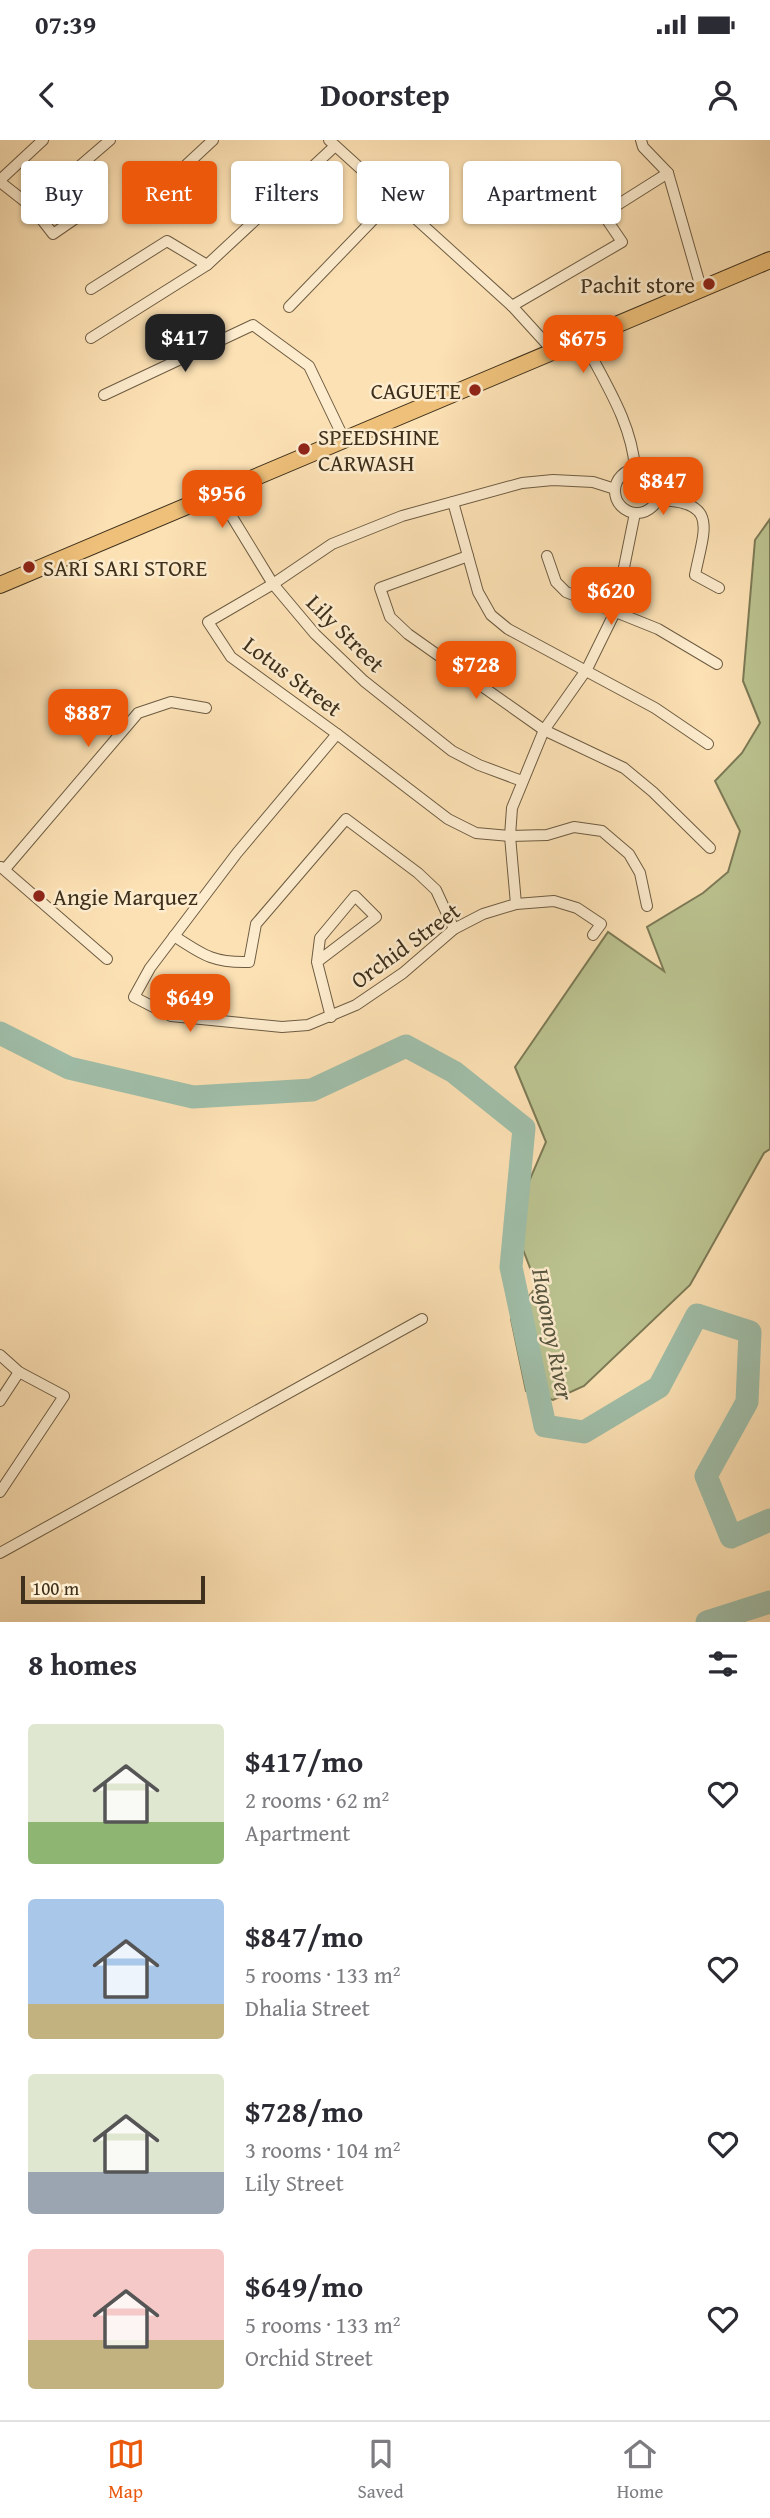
<!DOCTYPE html>
<html lang="en">
<head>
<meta charset="utf-8">
<style>
	:root { --surface:#fff; --page:#f2f2f3; --text:#2b2b33; --muted:#7c7c81; --line:#e1e1e2; --accent:#ea580c }
	body { margin:0; font-family:"Gentium Book Plus",serif; background:var(--page); color:var(--text); height:100vh; display:flex; flex-direction:column; font-size:26px; white-space:nowrap }
	* { box-sizing:border-box; margin:0 }
	p { font-size:23px; color:var(--muted) }
	.icon { flex:none; width:38px; height:38px; fill:none; stroke:currentColor; stroke-width:2; stroke-linecap:round; stroke-linejoin:round }
	.map { position:relative; height:1482px; overflow:hidden }
	.details { display:flex; flex-direction:column; background:var(--surface); flex:1 }
	.details>* { flex:none }
	.banner { position:absolute; left:21px; top:21px; width:728px; height:63px; display:flex; gap:14px }
	.scale { position:absolute; left:21px; bottom:18px; width:184px; box-sizing:border-box; padding-left:7px; border:4px solid #3e301c; border-top:0; font-size:19px; line-height:24px; white-space:nowrap; color:#3e301c; -webkit-text-stroke:5px #fdecce; paint-order:stroke }
	.price { position:absolute; translate:-50% -60px; padding:0 16px; border-radius:14px; background:var(--accent); color:#fff; font-size:23px; line-height:46px; filter:drop-shadow(0 2px 4px #0008) }
	.price::after { content:''; position:absolute; left:50%; top:42px; width:21px; height:16px; margin-left:-10px; background:inherit; clip-path:polygon(0 0,100% 0,50% 100%) }
	.price.on { background:#222; color:#fff }
	ul { padding:0; list-style:none }
	li { display:flex; align-items:center; gap:21px; height:175px; padding:0 28px }
	li span { display:grid; place-items:center; flex:none; width:196px; height:140px; border-radius:7px; color:#555 }
	li>.icon { margin-inline-start:auto }
	span .icon { width:84px; height:84px; fill:#fffc; stroke-width:1 }
	li b { font-size:30px }
	h2 { display:flex; justify-content:space-between; align-items:center; height:84px; padding:0 28px; font-size:30px }
	.tag { padding:0 24px; border-radius:7px; background:var(--surface); box-shadow:0 2px 5px #0004; font-size:24px; line-height:63px }
	.tag.on { background:var(--accent); color:#fff }
	.status { display:flex; justify-content:space-between; align-items:center; height:49px; padding:0 35px; background:var(--surface); direction:ltr }
	.status svg { height:19px; fill:currentColor }
	header { display:flex; justify-content:space-between; align-items:center; height:91px; padding:0 28px; background:var(--surface); font-size:32px; font-weight:700 }
	.tab-bar { display:flex; justify-content:space-around; align-items:center; height:98px; border-top:2px solid var(--line); background:var(--surface); font-size:19px; color:var(--muted) }
	.tab-bar a { display:grid; justify-items:center; gap:4px }
	.tab-bar .on { color:var(--accent) }
	.map>svg:first-child { display:block }
	.green { fill:#bbc390; stroke:#7c7a56; stroke-width:2 }
	.lines { fill:none; stroke-linecap:round; stroke-linejoin:round }
	.river { stroke:#a0bea9; stroke-width:23 }
	.minor-casing { stroke:#6e5c42; stroke-width:12 }
	.primary-casing { stroke:#3e301c; stroke-width:18 }
	.minor { stroke:#fdecce; stroke-width:10 }
	.primary { stroke:#eec07a; stroke-width:16 }
	.poi-dot { fill:#8f2418; stroke:#fdecce; stroke-width:2.5 }
	.labels { text-anchor:middle; dominant-baseline:central; stroke-width:5; stroke-linejoin:round; paint-order:stroke }
	.poi-label { font-size:23px; fill:#3e301c; stroke:#fdecce; text-anchor:start }
	.street-label { font-size:23px; fill:#3e301c; stroke:#fdecce }
	.water-label { font-size:24px; font-style:italic; fill:#56543f; stroke:#fdecce }
</style>
</head>
<body>
<div class="status"><b>07:39</b><svg viewBox="0 0 49 12"><path d="M0 12V9h3v3zM5 12V6h3v6zM10 12V3h3v9zM15 12V0h3v12zM26 1h20v11H26zM47 4h2v5h-2z"/></svg></div>
<header><svg class="icon" aria-label="back" viewBox="0 0 24 24"><path d="M15 5l-7 7 7 7"/></svg>Doorstep<svg class="icon" aria-label="person" viewBox="0 0 24 24"><circle cx="12" cy="8" r="4"/><path d="M4 21q1-7 8-7t8 7"/></svg></header>
<div class="map">
<svg width="770" height="1482" viewBox="0 0 770 1482">
	<rect width="100%" height="100%" fill="#fce1b4"/>
	<filter id="stains"><feTurbulence type="fractalNoise" baseFrequency=".00286" numOctaves="4"/><feColorMatrix values="0 0 0 0 .2 0 0 0 0 .09 0 0 0 0 .02 0 0 0 .5 -.17"/></filter>
	<radialGradient id="worn" r=".72"><stop offset=".6" stop-color="#630" stop-opacity="0"/><stop offset="1" stop-color="#630" stop-opacity=".3"/></radialGradient>
	<!-- green -->
	<polygon class="green" points="770,379 770,1009 764,1013 690,1145 584,1246 553,1260 526,1251 511,1179 537,1146 512,1081 546,1002 515,927 608,792 664,831 647,787 703,753 728,732 740,691 715,641 742,613 760,583 743,541 755,400"/>
	<g class="lines">
		<!-- river -->
		<g class="river">
			<polyline points="0,893 69,928 193,957 312,950 406,906 454,932 524,988 511,1127 545,1286 584,1292 659,1247 697,1175 750,1192 747,1262 706,1336 731,1397 770,1380"/>
			<polyline points="707,1482 770,1462"/>
		</g>
		<defs>
			<g id="minor">
				<polyline points="329,0 512,166 553,211"/>
				<polyline points="641,0 643,7 668,33 701,148"/>
				<polyline points="183,28 213,0"/>
				<polyline points="0,40 43,0"/>
				<polyline points="0,42 32,67 53,94 82,74"/>
				<polyline points="32,67 110,0"/>
				<polyline points="91,149 167,101 207,125"/>
				<polyline points="512,166 622,102 603,74 668,33"/>
				<polyline points="289,167 394,58"/>
				<polyline points="91,198 207,125 335,6"/>
				<path d="M582,198C603,240 632,282 635,329"/>
				<polyline points="104,255 253,185 309,226 344,299"/>
				<circle cx="637" cy="351" r="22"/>
				<polyline points="615,349 593,342 553,340 522,343 402,376 332,404 273,444 208,482 231,517 337,594 448,679 476,693 510,696 547,695 574,687 602,691 629,714 640,733 647,766"/>
				<polyline points="218,354 273,444 315,494 364,541 452,611 479,625 522,641"/>
				<path d="M657,360C720,361 704,389 695,435L719,448"/>
				<polyline points="453,362 478,452 491,475 508,489 655,568 708,604"/>
				<polyline points="468,416 380,448 390,477 408,494 544,590 624,628 653,652 710,708"/>
				<polyline points="547,416 556,442 566,452 658,489 717,524"/>
				<polyline points="337,594 237,713 150,828 134,857 171,876 282,887 308,885 356,865 403,833 454,789 483,774 516,764 554,761 577,768 601,784 593,795"/>
				<polyline points="1,727 107,819"/>
				<polyline points="5,729 138,573 171,562 206,568"/>
				<polyline points="516,764 510,696 512,668 544,590 587,529 615,472 635,373"/>
				<path d="M174,796C203,815 213,823 249,822L256,784L346,679L418,733L436,750L454,789"/>
				<polyline points="317,822 376,777 355,756 320,798 317,822 331,877"/>
				<polyline points="0,1215 19,1232 64,1256 0,1352"/>
				<polyline points="0,1261 19,1232"/>
				<polyline points="0,1413 422,1179"/>
			</g>
			<polyline id="primary" points="0,445 770,120"/>
		</defs>
		<!-- minor casing -->
		<use href="#minor" class="minor-casing"/>
		<!-- primary casing -->
		<use href="#primary" class="primary-casing"/>
		<!-- minor -->
		<use href="#minor" class="minor"/>
		<!-- primary -->
		<use href="#primary" class="primary"/>
	</g>
	<!-- markers -->
	<g class="poi-dot">
		<circle cx="709" cy="144" r="7"/>
		<circle cx="475" cy="250" r="7"/>
		<circle cx="304" cy="309" r="7"/>
		<circle cx="29" cy="427" r="7"/>
		<circle cx="39" cy="756" r="7"/>
	</g>
	<g class="labels">
		<!-- poi labels -->
		<g class="poi-label">
			<text x="695" y="144" text-anchor="end">Pachit store</text>
			<text x="461" y="250" text-anchor="end">CAGUETE</text>
			<text x="318" y="296">SPEEDSHINE<tspan x="318" dy="26">CARWASH</tspan></text>
			<text x="43" y="427">SARI SARI STORE</text>
			<text x="53" y="756">Angie Marquez</text>
		</g>
		<!-- street labels -->
		<g class="street-label">
			<text transform="translate(346 493) rotate(45)">Lily Street</text>
			<text transform="translate(293 536) rotate(37)">Lotus Street</text>
			<text transform="translate(405 805) rotate(-36)">Orchid Street</text>
		</g>
		<!-- water labels -->
		<g class="water-label">
			<text transform="translate(553 1194) rotate(79)">Hagonoy River</text>
		</g>
	</g>
	<rect width="100%" height="100%" filter="url(#stains)"/>
	<rect width="100%" height="100%" fill="url(#worn)"/>
</svg>
<div class="scale">100 m</div>
<b class="price on" style="left:185px;top:234px">$417</b>
<b class="price" style="left:583px;top:235px">$675</b>
<b class="price" style="left:663px;top:377px">$847</b>
<b class="price" style="left:222px;top:390px">$956</b>
<b class="price" style="left:611px;top:487px">$620</b>
<b class="price" style="left:476px;top:561px">$728</b>
<b class="price" style="left:88px;top:609px">$887</b>
<b class="price" style="left:190px;top:894px">$649</b>
<div class="banner">
<a class="tag">Buy</a>
<a class="tag on">Rent</a>
<a class="tag">Filters</a>
<a class="tag">New</a>
<a class="tag">Apartment</a>
</div>
</div>
<section class="details">
<h2>8 homes<svg class="icon" aria-label="filters" viewBox="0 0 24 24"><path d="M4 7h16M4 17h16"/><circle cx="9" cy="7" r="2"/><circle cx="15" cy="17" r="2"/></svg></h2>
<ul>
<li><span style="background:linear-gradient(#dfe7d0 70%,#8fb573 0)"><svg class="icon" aria-label="home" viewBox="0 0 24 24"><path d="M3 11l9-7 9 7M6 9v11h12V9"/></svg></span><div><b>$417/mo</b><p>2 rooms · 62 m²</p><p>Apartment</p></div><svg class="icon" aria-label="heart" viewBox="0 0 24 24"><path d="M12 20l-8-8c-3-5 5-10 8-4 3-6 11-1 8 4z"/></svg></li>
<li><span style="background:linear-gradient(#a9c7e8 75%,#c2b280 0)"><svg class="icon" aria-label="home" viewBox="0 0 24 24"><path d="M3 11l9-7 9 7M6 9v11h12V9"/></svg></span><div><b>$847/mo</b><p>5 rooms · 133 m²</p><p>Dhalia Street</p></div><svg class="icon" aria-label="heart" viewBox="0 0 24 24"><path d="M12 20l-8-8c-3-5 5-10 8-4 3-6 11-1 8 4z"/></svg></li>
<li><span style="background:linear-gradient(#dfe7d0 70%,#9aa5b1 0)"><svg class="icon" aria-label="home" viewBox="0 0 24 24"><path d="M3 11l9-7 9 7M6 9v11h12V9"/></svg></span><div><b>$728/mo</b><p>3 rooms · 104 m²</p><p>Lily Street</p></div><svg class="icon" aria-label="heart" viewBox="0 0 24 24"><path d="M12 20l-8-8c-3-5 5-10 8-4 3-6 11-1 8 4z"/></svg></li>
<li><span style="background:linear-gradient(#f6c9c9 65%,#c2b280 0)"><svg class="icon" aria-label="home" viewBox="0 0 24 24"><path d="M3 11l9-7 9 7M6 9v11h12V9"/></svg></span><div><b>$649/mo</b><p>5 rooms · 133 m²</p><p>Orchid Street</p></div><svg class="icon" aria-label="heart" viewBox="0 0 24 24"><path d="M12 20l-8-8c-3-5 5-10 8-4 3-6 11-1 8 4z"/></svg></li>
</ul>
</section>
<nav class="tab-bar">
<a class="on"><svg class="icon" aria-label="map" viewBox="0 0 24 24"><path d="M3 6l6-2 6 2 6-2v14l-6 2-6-2-6 2zM9 4v14M15 6v14"/></svg>Map</a>
<a><svg class="icon" aria-label="saved" viewBox="0 0 24 24"><path d="M7 4h10v16l-5-4-5 4z"/></svg>Saved</a>
<a><svg class="icon" aria-label="home" viewBox="0 0 24 24"><path d="M3 11l9-7 9 7M6 9v11h12V9"/></svg>Home</a>
</nav>
</body>
</html>
